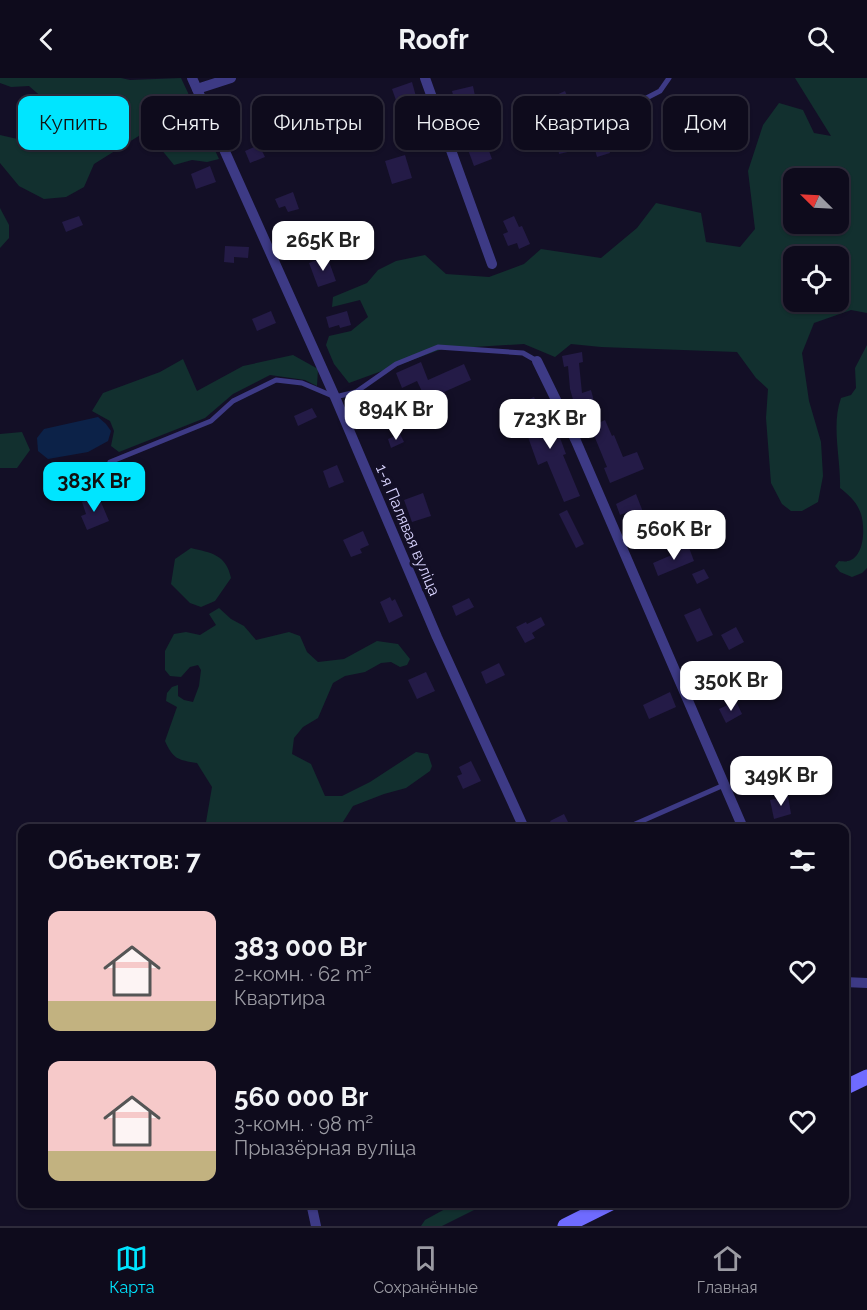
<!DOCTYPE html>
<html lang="ru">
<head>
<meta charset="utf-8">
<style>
	:root { --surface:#0e0b1c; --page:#1c1929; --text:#f1f3f6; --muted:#9b9ba3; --line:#2e2b3b; --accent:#00e5ff }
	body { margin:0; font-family:Raleway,sans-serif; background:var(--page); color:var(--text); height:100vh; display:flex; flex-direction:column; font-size:22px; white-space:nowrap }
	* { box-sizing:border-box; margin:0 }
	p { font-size:20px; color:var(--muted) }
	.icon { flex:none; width:33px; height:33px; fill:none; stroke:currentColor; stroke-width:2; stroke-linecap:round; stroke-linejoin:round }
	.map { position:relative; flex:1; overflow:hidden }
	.sheet { position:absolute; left:18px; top:746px; width:831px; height:384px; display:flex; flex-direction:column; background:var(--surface); border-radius:12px; box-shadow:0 2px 4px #0004,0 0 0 2px var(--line) }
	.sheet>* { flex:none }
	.banner { position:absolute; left:18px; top:18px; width:831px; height:54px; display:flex; gap:12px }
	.needle { width:39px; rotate:294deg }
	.tools { position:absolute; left:783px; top:90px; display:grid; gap:12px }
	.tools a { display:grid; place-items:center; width:66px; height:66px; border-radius:12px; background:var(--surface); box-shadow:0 2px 4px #0004,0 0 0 2px var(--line); font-size:30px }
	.price { position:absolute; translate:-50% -51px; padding:0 14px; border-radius:12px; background:#fff; color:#222; font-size:20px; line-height:39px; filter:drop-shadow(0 2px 3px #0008) }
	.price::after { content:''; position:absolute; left:50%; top:36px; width:18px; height:14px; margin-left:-9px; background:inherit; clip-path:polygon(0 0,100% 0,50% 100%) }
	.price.active { background:var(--accent); color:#111 }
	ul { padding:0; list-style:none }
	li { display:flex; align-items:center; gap:18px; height:150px; padding:0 30px }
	li span { display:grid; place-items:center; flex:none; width:168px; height:120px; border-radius:12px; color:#555 }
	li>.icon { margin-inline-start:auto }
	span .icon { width:72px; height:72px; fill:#fffc; stroke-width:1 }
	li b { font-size:26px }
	h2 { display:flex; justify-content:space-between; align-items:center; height:72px; padding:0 30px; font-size:26px }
	.tag { padding:0 21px; border-radius:12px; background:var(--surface); box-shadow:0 2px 4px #0004,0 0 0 2px var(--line); font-size:21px; line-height:54px }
	.tag.active { background:var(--accent); color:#111 }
	header { display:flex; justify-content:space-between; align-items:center; height:78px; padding:0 30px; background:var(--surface); font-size:27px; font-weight:700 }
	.dock { display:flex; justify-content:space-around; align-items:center; height:84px; border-top:2px solid var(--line); background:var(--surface); font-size:16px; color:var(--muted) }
	.dock a { display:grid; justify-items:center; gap:3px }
	.dock .active { color:var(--accent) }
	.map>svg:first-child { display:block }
	.green { fill:#12302f; fill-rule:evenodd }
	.water { fill:#0c2248 }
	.building { fill:#241b47 }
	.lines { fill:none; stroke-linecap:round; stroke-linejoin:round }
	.lane { stroke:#3d3a85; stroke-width:5 }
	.street { stroke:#3d3a85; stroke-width:10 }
	.secondary { stroke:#6f6bff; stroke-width:15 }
	.labels { text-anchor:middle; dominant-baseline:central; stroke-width:6; stroke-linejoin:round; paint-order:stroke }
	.street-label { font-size:16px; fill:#d9d4ff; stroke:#130f26 }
</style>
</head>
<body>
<header><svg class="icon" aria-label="back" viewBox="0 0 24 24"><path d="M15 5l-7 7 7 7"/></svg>Roofr<svg class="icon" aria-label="search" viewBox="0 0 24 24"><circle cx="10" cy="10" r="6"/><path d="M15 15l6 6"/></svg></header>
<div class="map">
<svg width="867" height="1148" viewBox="0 0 867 1148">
	<rect width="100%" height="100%" fill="#130f26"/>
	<!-- green -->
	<g class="green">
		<polygon points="0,0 121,0 130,2 181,0 219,81 207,84 192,82 174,87 161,71 177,61 180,47 169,39 94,86 84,109 66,119 44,121 19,108 0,85 0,57 35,65 51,61 58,48 43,33 44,21 29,8 11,9 0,5"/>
		<path d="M795,0H867V235L851,232L814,245L802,275L809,323L821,364L823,398L818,424L802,433H791L782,426L771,405L766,340L768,311L756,300L737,274L601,269L571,266L555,279L524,266L442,271L349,305L334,286L326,267L329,258L351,253L368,239L360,222L332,229L333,219L367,205L378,192L396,183L425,177L446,196L489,199L524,186L541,171L601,180L637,150L656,125L701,135L706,164L740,169L755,151L748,93L763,47L779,25L803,32L814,55L831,58ZM794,100H838V146H794ZM794,178H838V224H794Z"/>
		<polygon points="0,130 9,147 9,160 0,170"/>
		<path d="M867,267V490L862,495L852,499L840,494L835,488L839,483C839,483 847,484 848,483C865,479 865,449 861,436C857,424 849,417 840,410C841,380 831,348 841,320L851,317L856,310L855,290Z"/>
		<polygon points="293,277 318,291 317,308 305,302 270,297 233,316 205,340 119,374 111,368 114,353 110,343 92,333 103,315 160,294 183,281 197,313 243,288"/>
		<polygon points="22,354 30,372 17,390 0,390 0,356"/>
		<path d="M191,470C211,475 226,476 231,500L215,523L201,529L190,525L171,506L175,481Z"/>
		<path d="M219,530L231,541L244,548L256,562L289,554L300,558L307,574L318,584L344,581L377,563L398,566L410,581L407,587L400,589L391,584L381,585L365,594L345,598L333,605L318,640L303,649L294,660L292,676L311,686L325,718H342L370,704L416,674L428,676L432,688L430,693L406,710L384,716L353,728L341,747V750H205L212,709L197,685C178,682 173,681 165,663L177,629L166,623L167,615L172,609L178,607V618L184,622L193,624L199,608L201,592L198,587L190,589L181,599L170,598L165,592V573L174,556L186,554L200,557L216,547L209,536Z"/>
		<polygon points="456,1125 488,1125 442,1148 421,1148 425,1142"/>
	</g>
	<!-- water -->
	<polygon class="water" points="98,339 106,346 111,353 108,363 88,374 48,381 38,373 37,360 44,351"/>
	<!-- building -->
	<g class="building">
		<polygon points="412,4 417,22 398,28 392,11"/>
		<polygon points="473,8 477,28 457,32 452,13"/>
		<polygon points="565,13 569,22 555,28 552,19"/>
		<polygon points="575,50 578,63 605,55 610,75 597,79 594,68 559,76 558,69 566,66 563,53"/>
		<polygon points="485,62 492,81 474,88 467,69"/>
		<polygon points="259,67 265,79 250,85 245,73"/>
		<polygon points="405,77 412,100 392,106 385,83"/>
		<polygon points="210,88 216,104 196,111 191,96"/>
		<polygon points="293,114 299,131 288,134 285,128 279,130 275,121"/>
		<polygon points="79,138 83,147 66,154 62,144"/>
		<polygon points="514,138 519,149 522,148 530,166 519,171 517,165 508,168 503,156 508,154 503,143"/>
		<polygon points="225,168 249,169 248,180 234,179 234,185 224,184"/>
		<polygon points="327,178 336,203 318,209 309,185"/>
		<polygon points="271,233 276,245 257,253 252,241"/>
		<polygon points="347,233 351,247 340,250 339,247 329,250 326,239"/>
		<polygon points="582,274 583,284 579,285 582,315 591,312 595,327 576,332 570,311 568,288 564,289 562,278"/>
		<polygon points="421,284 428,302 464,286 471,302 444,314 448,321 430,330 417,303 402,310 396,295"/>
		<polygon points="534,319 539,330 542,329 551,350 556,349 566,376 563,377 580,418 564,424 547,383 538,387 528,359 534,357 526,335 528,335 523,324"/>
		<polygon points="312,330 317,339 298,348 294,338"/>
		<polygon points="605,342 612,358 614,357 623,379 637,374 644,391 610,405 604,390 607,389 591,350 595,348 594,347"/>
		<polygon points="400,356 404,364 391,370 388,361"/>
		<polygon points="337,387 344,404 329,410 323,393"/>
		<polygon points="423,415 431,438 412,444 404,422"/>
		<polygon points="636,416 643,434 635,437 633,432 620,437 616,426"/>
		<polygon points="98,417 109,443 87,452 81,438 86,436 82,424"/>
		<polygon points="567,432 584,466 576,470 559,436"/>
		<polygon points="363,453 369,467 360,471 362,475 351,479 343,462"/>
		<polygon points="688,467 694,483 658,498 653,485 681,473 679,470"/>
		<polygon points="704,491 709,500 697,506 692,496"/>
		<polygon points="390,519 392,523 395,521 403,538 389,545 380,524"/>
		<polygon points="469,520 474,529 456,538 452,528"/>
		<polygon points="700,530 713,557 697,564 684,537"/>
		<polygon points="541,539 545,547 532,555 535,560 525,565 516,549 526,544 527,546"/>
		<polygon points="736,549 744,564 729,572 721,557"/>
		<polygon points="499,585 505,597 486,606 481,594"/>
		<polygon points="426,594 435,613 417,621 408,602"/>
		<polygon points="670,614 676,629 649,641 643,627"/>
		<polygon points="736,623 742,636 726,645 719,631"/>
		<polygon points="471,683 481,703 463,711 457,698 462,696 459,689"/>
		<polygon points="794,686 798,697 780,704 776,693"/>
		<polygon points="788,718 791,736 774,741 770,722"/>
		<polygon points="564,736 571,750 554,750 550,743"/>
	</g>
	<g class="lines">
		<!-- lane -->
		<g class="lane">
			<polyline points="601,37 631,28 660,13 669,0"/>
			<polyline points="110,384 211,343 233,323 276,302 302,305 335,319 356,314 396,286 438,269 523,275 537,283"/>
			<polyline points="507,750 521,745"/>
			<polyline points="626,750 724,707"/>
		</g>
		<!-- street -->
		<g class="street">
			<polyline points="192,0 335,319 437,559 524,750"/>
			<polyline points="425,0 492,186"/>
			<polyline points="197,11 231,0"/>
			<polyline points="537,283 576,363 743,750"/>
			<polyline points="844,904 867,905"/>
			<polyline points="311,1125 316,1148"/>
		</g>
		<!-- secondary -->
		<g class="secondary">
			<polyline points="844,1010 867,999"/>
			<polyline points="565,1148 611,1125"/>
		</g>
	</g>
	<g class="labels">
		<!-- street labels -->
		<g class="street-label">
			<text transform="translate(408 452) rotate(67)">1-я Палявая вуліца</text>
		</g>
	</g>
</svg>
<div class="tools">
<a><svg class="needle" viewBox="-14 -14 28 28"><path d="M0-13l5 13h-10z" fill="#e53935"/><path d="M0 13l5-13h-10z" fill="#9b9ba3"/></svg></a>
<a><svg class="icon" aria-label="locate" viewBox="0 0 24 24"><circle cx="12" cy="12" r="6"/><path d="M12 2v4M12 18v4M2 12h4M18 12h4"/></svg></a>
</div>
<b class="price" style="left:323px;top:194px">265K Br</b>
<b class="price" style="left:396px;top:363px">894K Br</b>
<b class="price" style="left:550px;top:372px">723K Br</b>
<b class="price active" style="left:94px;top:435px">383K Br</b>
<b class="price" style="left:674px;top:483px">560K Br</b>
<b class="price" style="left:731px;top:634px">350K Br</b>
<b class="price" style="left:781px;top:729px">349K Br</b>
<div class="banner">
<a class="tag active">Купить</a>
<a class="tag">Снять</a>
<a class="tag">Фильтры</a>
<a class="tag">Новое</a>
<a class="tag">Квартира</a>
<a class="tag">Дом</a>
</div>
<section class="sheet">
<h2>Объектов: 7<svg class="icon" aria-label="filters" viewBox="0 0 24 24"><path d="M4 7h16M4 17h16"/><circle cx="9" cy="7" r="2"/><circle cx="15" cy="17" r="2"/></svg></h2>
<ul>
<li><span style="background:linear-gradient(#f6c9c9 75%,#c2b280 0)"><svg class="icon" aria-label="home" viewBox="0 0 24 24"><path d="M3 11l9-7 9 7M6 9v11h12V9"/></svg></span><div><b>383 000 Br</b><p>2-комн. · 62 m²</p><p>Квартира</p></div><svg class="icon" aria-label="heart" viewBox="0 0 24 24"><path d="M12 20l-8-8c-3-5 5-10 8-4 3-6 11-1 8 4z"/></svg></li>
<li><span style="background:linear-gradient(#f6c9c9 75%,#c2b280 0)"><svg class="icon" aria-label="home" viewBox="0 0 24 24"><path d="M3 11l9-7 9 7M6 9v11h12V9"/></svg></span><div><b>560 000 Br</b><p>3-комн. · 98 m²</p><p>Прыазёрная вуліца</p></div><svg class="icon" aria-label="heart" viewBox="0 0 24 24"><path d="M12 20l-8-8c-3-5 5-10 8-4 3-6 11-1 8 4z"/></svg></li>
</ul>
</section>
</div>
<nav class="dock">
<a class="active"><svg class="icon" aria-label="map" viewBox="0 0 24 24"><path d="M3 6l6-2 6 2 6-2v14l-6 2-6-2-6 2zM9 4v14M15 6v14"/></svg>Карта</a>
<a><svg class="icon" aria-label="saved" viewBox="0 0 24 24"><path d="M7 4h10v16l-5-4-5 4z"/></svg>Сохранённые</a>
<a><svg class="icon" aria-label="home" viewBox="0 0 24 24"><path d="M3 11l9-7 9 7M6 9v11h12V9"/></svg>Главная</a>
</nav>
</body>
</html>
